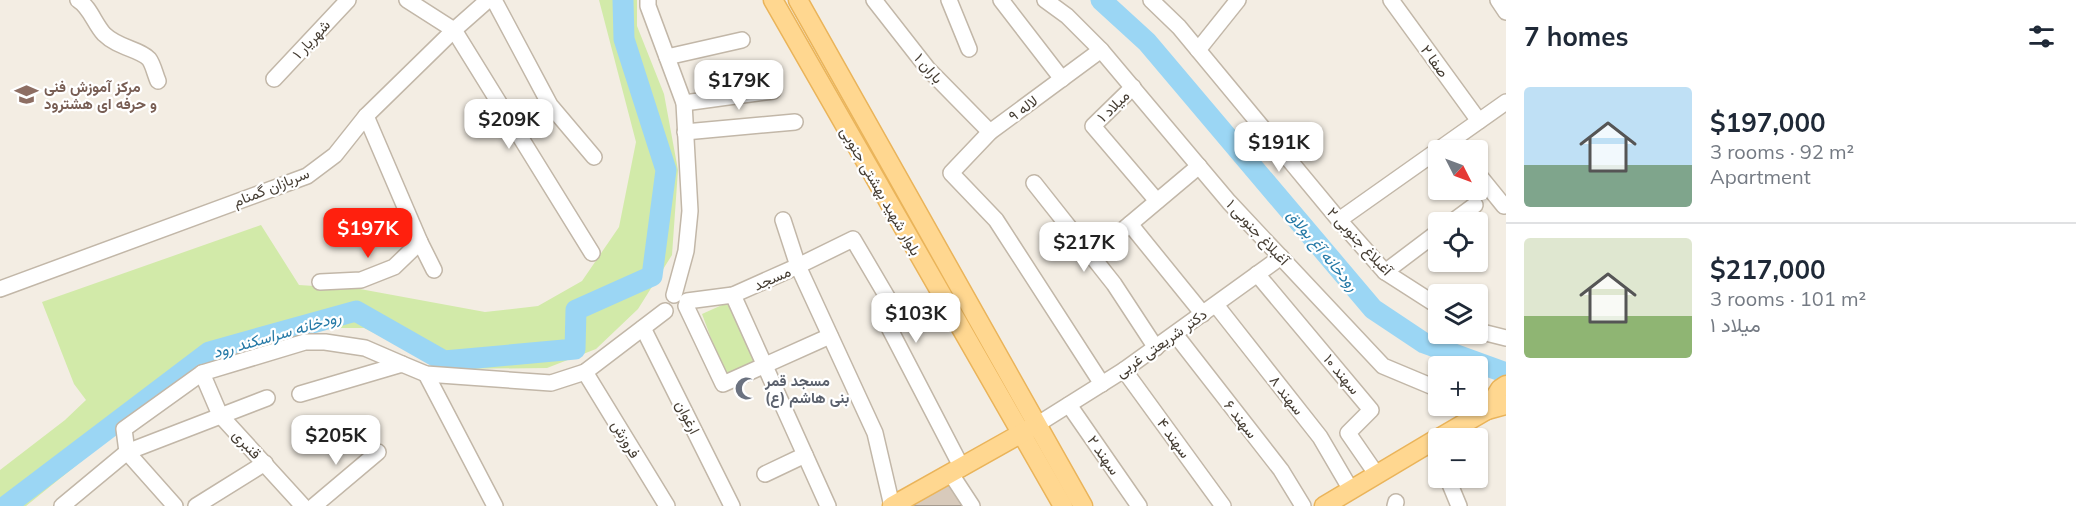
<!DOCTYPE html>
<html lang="en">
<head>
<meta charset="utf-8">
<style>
	:root { --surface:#fff; --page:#f2f2f3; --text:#1f2937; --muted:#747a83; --line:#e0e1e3; --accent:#ff200e }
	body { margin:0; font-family:Mulish,Vazirmatn,sans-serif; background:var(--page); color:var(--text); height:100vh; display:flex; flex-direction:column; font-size:22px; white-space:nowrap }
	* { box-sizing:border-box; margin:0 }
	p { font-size:20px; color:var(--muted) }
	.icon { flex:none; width:33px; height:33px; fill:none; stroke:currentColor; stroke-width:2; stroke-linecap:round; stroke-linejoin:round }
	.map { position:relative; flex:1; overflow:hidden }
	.sheet { display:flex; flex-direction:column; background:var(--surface); width:570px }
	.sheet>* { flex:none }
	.needle { width:39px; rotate:132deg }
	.buttons { position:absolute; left:1428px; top:140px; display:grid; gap:12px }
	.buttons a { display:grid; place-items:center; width:60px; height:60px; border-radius:6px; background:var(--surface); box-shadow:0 2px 4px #0004; font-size:30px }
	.price { position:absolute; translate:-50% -51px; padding:0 14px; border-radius:12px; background:#fff; color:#222; font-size:20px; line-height:39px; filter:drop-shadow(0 2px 3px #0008) }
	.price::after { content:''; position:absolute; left:50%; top:36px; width:18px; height:14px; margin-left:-9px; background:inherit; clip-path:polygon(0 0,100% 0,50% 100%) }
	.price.on { background:var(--accent); color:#fff }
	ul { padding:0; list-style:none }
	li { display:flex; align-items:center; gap:18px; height:150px; padding:0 18px }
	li+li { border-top:2px solid var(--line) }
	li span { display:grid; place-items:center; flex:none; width:168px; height:120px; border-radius:6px; color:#555 }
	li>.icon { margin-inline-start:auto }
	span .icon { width:72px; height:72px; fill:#fffc; stroke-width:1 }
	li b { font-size:26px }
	h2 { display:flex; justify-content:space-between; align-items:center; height:72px; padding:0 18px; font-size:26px }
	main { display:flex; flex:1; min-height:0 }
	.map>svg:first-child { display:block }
	.green { fill:#d2eaa9 }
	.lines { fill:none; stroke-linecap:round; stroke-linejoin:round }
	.river { stroke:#9bd6f4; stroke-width:21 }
	.building { fill:#d8cabb; stroke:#978d83; stroke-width:1.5 }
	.minor-casing { stroke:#c2b7a8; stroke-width:18 }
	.major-casing { stroke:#eab45a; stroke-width:21 }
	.minor { stroke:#fff; stroke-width:15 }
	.major { stroke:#ffd790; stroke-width:18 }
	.labels { text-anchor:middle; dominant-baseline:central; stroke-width:4.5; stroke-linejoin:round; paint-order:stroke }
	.street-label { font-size:15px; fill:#453d33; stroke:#fff }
	.education-label { font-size:15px; font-weight:bold; fill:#785e54; stroke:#fff; text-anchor:start }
	.worship-label { font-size:15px; font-weight:bold; fill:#5b616d; stroke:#fff; text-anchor:start }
	.water-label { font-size:16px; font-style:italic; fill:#2579a6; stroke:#fff }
</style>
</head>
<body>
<main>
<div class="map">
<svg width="1506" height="506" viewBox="0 0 1506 506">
	<rect width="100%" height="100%" fill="#f3ede3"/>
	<!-- green -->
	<g class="green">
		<polygon points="599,0 637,0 637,26 664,94 678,170 672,255 638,309 596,349 547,368 447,369 364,328 319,328 209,358 26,506 0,506 0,470 65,420 86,400 74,384 42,302 261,225 299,285 360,289 485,312 538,306 582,281 619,227 636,142"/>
		<polygon points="731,301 759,366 726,379 702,314"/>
	</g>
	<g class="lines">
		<!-- river -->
		<g class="river">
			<polyline points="1101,0 1147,42 1373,309 1424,343 1506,373"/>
			<polyline points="6,506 209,352 356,311 444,361 575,349 576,310 652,276 666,170 624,39 623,0"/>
		</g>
	</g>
	<!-- building -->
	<polygon class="building" points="948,471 964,496 973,499 977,506 886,506"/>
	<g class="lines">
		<defs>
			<g id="minor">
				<path d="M78,0C90,7 94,23 104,34C118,48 140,49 149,59C153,64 155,74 158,81"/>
				<polyline points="407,0 454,30 592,253"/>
				<polyline points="494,0 550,105 594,157"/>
				<polyline points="648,0 648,6 684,103 690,211 686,251 674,295"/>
				<polyline points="874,0 928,69 990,132"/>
				<polyline points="949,0 969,49"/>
				<polyline points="1001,0 1062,79"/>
				<polyline points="1045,0 1067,16 1101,50 1229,202 1383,366 1438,389"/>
				<polyline points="1151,0 1179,27 1339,220 1385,272 1438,306"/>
				<polyline points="1391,0 1479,121"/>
				<polyline points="1498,0 1506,12"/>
				<polyline points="1101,50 990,132 951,173 996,220 1102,384"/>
				<polyline points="1198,50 1238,0"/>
				<polyline points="667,57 742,40"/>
				<polyline points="274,79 348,0"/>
				<polyline points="1133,87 1093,126 1157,201"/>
				<polyline points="684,103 773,91"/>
				<polyline points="366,116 420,242 434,270"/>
				<polyline points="685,132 795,122"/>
				<polyline points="1478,174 1504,206"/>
				<polyline points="1034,183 1114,284 1156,348"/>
				<polyline points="783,220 798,266 875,433 892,506"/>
				<polyline points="1339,220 1506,102"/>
				<polyline points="1452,222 1475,205"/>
				<polyline points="1130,224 1203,314"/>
				<polyline points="1092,256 1199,166"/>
				<polyline points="1385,272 1438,232"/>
				<polyline points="1257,274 1371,410 1348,433 1377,475"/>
				<polyline points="320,282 361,280 394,267 420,242"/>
				<polyline points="0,289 307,176 335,155 366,116 454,30 488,0"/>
				<polyline points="733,295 828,506"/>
				<polyline points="687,301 733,295 798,266 853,239 893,307 882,314 962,468"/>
				<polyline points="1216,305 1320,437 1351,490"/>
				<polyline points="686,306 723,384 830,336"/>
				<polyline points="643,328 732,506"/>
				<polyline points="1478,331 1506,338"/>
				<polyline points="1175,334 1281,470 1303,506"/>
				<polyline points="1124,370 1223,506"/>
				<polyline points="585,372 667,506"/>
				<polyline points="202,373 220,415 303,506"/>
				<polyline points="426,374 495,506"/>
				<polyline points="300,394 402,364 426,374 551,383 585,372 665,311"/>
				<polyline points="1069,405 1139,506"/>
				<polyline points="1038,424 1124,370 1281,257"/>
				<polyline points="1432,442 1438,458"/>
				<polyline points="765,474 805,455"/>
				<polyline points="951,474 972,506"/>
				<polyline points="1447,477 1459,506"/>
				<polyline points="62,506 127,452 267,398"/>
				<polyline points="175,506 127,452 124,429 202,373 305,342 325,342 365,348 402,364"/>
				<polyline points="196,506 265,463"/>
				<polyline points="314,506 378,452"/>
				<polyline points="1395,506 1396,502"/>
			</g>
			<g id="major">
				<polyline points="773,0 1063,506"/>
				<polyline points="798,0 1083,506"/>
				<polyline points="1506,385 1500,389 1487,410 1506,405"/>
				<polyline points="1439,438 1487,410"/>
				<polyline points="892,506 1029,429"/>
				<polyline points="1324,506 1438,438"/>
			</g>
		</defs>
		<!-- minor casing -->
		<use href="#minor" class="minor-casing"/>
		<!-- major casing -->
		<use href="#major" class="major-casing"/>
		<!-- minor -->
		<use href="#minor" class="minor"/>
		<!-- major -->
		<use href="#major" class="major"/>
	</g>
	<!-- icons -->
	<defs>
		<symbol id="school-bare" viewBox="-9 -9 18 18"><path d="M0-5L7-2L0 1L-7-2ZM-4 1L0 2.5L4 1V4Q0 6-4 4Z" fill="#8d6e63" stroke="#fff" stroke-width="2.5" paint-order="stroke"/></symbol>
		<symbol id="mosque-bare" viewBox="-9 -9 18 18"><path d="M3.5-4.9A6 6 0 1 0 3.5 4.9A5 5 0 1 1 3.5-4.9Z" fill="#6b7280" stroke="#fff" stroke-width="2.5" paint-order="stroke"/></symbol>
	</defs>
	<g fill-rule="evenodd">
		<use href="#school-bare" x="10" y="78" width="33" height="33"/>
		<use href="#mosque-bare" x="730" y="372" width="33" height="33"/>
	</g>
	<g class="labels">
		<!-- street labels -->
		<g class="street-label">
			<text transform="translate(311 39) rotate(-47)">شهریار ۱</text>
			<text transform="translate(1435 61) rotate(54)">صفا ۲</text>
			<text transform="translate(929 68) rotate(49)">باران ۱</text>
			<text transform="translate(1113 106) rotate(-44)">میلاد ۱</text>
			<text transform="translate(1023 108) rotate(-37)">لاله ۹</text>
			<text transform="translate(271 187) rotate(-22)">سربازان گمنام</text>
			<text transform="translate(881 191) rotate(60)">بلوار شهید بهشتی جنوبی</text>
			<text transform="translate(1258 232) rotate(47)">آغبلاغ جنوبی ۱</text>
			<text transform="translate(1360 241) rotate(47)">آغبلاغ جنوبی ۲</text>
			<text transform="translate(772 278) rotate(-24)">مسجد</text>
			<text transform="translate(1161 343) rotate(-35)">دکتر شریعتی غربی</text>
			<text transform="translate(1342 374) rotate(50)">سهند ۱۰</text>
			<text transform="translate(1287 395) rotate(52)">سهند ۸</text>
			<text transform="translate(688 417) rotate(63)">ارغوان</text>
			<text transform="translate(1241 419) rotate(52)">سهند ۶</text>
			<text transform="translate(1174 438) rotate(54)">سهند ۴</text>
			<text transform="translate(626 439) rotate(59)">فروزش</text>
			<text transform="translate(247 444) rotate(47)">قنبری</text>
			<text transform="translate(1104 455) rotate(55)">سهند ۲</text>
		</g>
		<!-- education labels -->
		<g class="education-label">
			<text x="44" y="86">مرکز آموزش فنی<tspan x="44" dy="17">و حرفه ای هشترود</tspan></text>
		</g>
		<!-- worship labels -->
		<g class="worship-label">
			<text x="765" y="380">مسجد قمر<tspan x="765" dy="17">بنی هاشم (ع)</tspan></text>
		</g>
		<!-- water labels -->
		<g class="water-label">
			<text transform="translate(1323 250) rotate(50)">رودخانه آغ بولاق</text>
			<text transform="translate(277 334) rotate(-16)">رودخانه سراسکند رود</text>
		</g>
	</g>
</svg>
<div class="buttons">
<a><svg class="needle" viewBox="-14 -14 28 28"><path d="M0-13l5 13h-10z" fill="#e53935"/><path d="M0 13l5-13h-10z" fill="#747a83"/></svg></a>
<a><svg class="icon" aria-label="locate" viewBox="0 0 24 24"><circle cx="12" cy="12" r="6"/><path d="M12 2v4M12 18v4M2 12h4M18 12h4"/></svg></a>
<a><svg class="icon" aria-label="layers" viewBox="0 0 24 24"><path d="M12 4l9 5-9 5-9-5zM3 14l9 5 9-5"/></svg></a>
<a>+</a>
<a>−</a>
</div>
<b class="price" style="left:739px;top:111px">$179K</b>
<b class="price" style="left:509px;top:150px">$209K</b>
<b class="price" style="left:1279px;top:173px">$191K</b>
<b class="price on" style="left:368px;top:259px">$197K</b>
<b class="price" style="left:1084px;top:273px">$217K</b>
<b class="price" style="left:916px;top:344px">$103K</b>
<b class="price" style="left:336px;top:466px">$205K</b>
</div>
<section class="sheet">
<h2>7 homes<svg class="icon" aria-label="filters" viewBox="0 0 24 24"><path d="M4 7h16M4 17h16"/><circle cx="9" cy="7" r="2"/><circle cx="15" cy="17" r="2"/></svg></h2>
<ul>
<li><span style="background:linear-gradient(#bfe0f5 65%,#7fa58c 0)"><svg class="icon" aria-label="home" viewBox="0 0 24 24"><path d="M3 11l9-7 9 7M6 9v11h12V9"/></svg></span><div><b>$197,000</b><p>3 rooms · 92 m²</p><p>Apartment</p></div></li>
<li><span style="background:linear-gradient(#dfe7d0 65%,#8fb573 0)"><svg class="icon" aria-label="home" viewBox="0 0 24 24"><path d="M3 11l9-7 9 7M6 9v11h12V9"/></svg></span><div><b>$217,000</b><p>3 rooms · 101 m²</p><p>میلاد ۱</p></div></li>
</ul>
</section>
</main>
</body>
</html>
